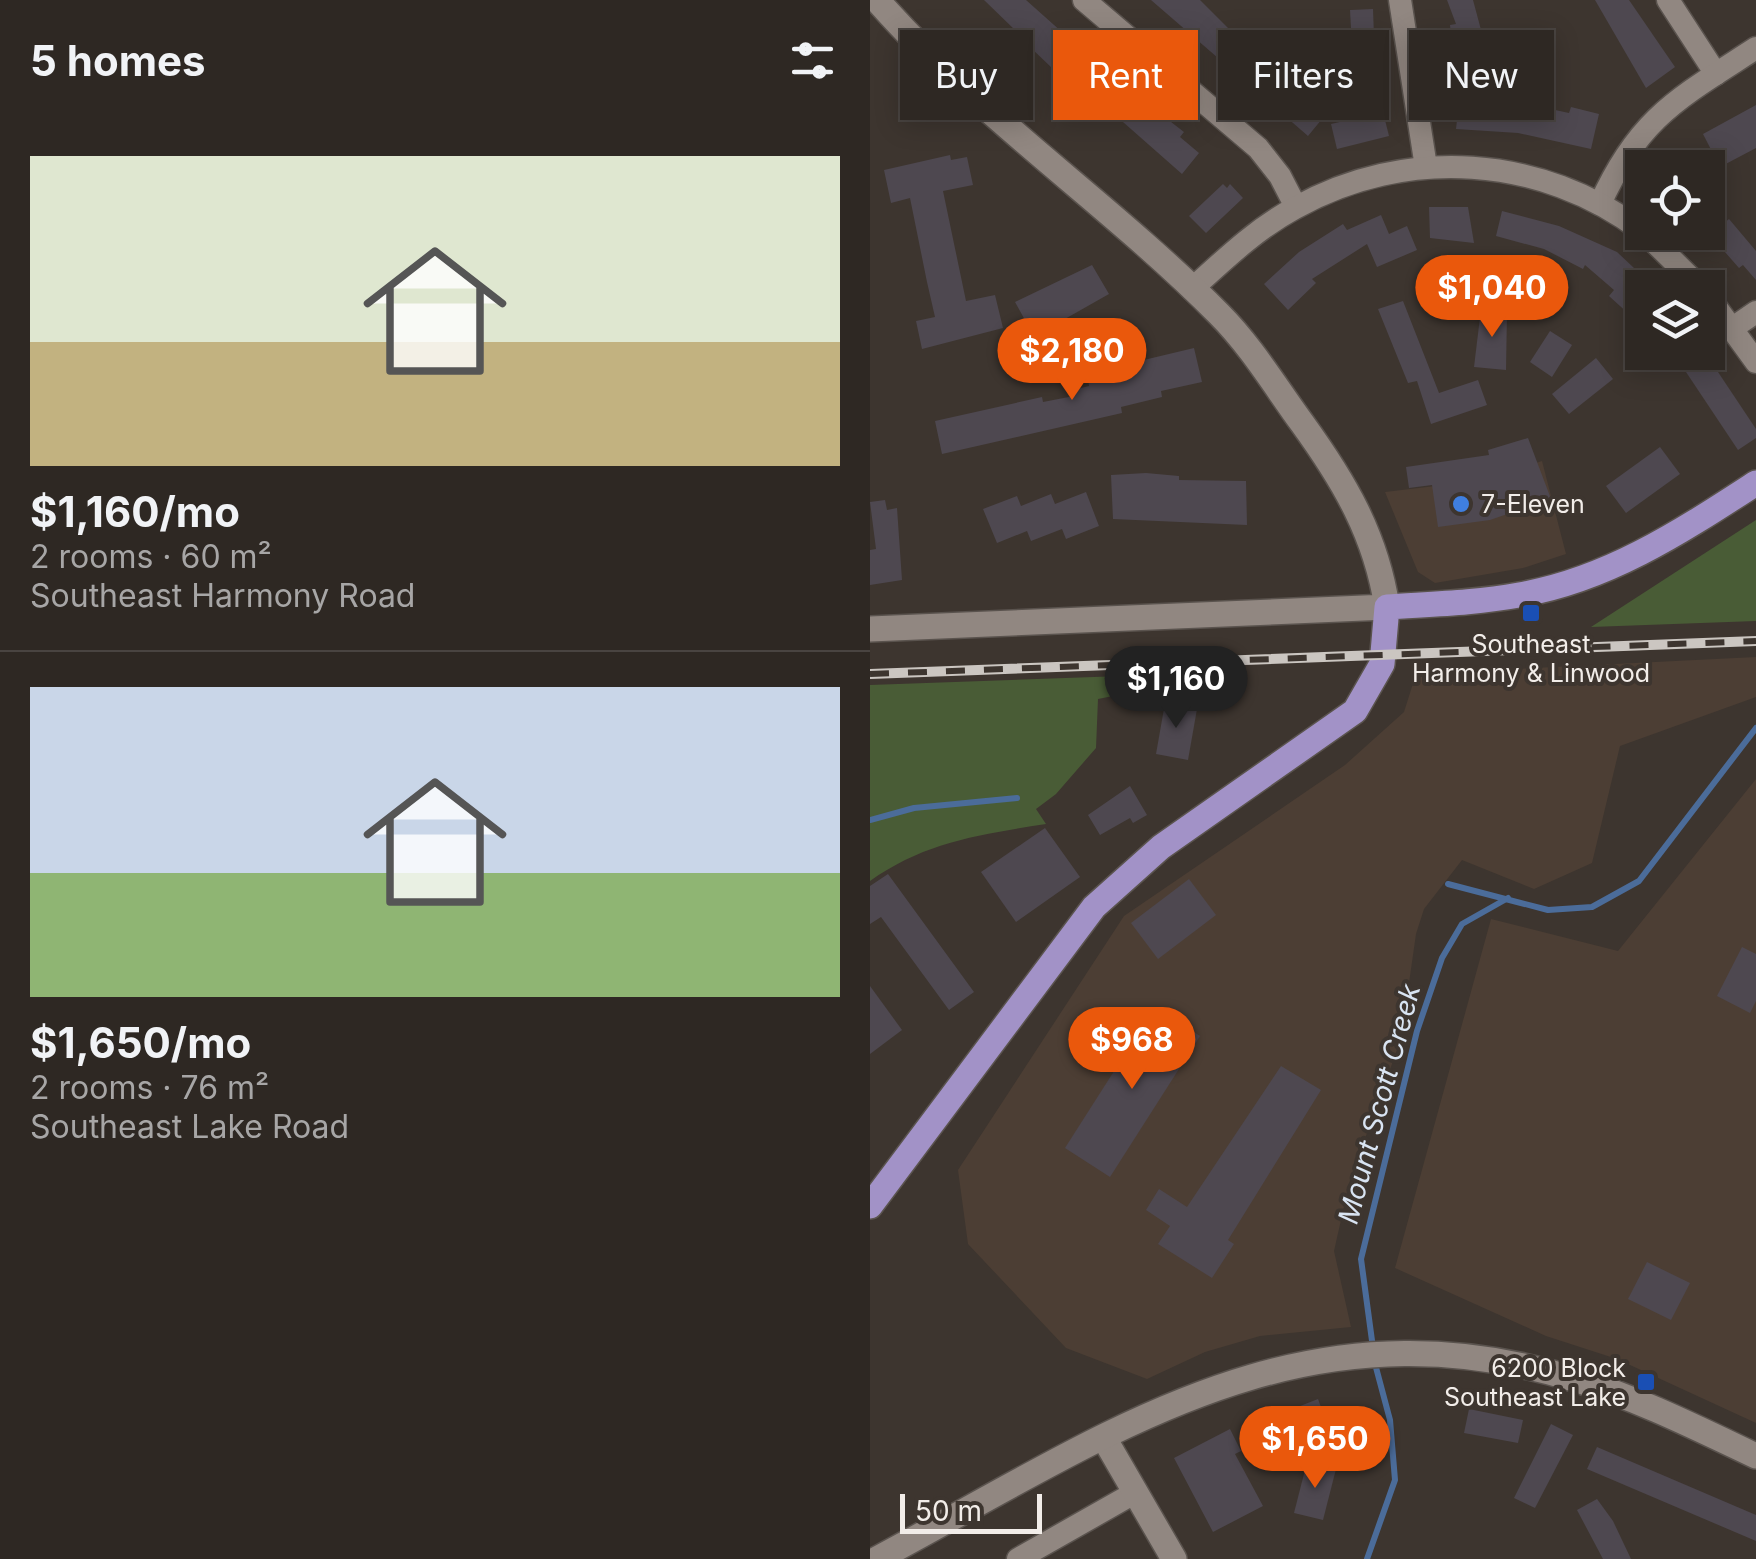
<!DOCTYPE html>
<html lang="en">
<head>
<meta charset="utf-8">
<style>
	:root { --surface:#2e2823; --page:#3a3430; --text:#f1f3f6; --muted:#a7a6a6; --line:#494441; --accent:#ea580c }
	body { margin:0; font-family:Inter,sans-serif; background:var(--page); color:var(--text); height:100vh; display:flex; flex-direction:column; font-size:38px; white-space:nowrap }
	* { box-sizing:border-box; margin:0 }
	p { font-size:32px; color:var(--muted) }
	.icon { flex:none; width:55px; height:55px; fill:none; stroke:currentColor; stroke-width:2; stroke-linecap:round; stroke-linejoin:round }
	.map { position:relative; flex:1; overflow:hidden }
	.sheet { display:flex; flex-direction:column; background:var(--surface); width:870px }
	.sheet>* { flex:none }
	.top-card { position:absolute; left:30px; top:30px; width:705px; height:90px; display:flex; gap:20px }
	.controls { position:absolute; left:755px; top:150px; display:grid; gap:20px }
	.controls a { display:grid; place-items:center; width:100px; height:100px; border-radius:0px; background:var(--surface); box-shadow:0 5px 25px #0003,0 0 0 2px var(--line); font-size:50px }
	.scale { position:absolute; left:30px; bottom:25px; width:142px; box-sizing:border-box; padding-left:10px; border:5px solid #f2ede9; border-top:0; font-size:28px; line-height:35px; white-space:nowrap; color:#f2ede9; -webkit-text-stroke:8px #3d352f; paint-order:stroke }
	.price { position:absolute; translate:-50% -85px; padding:0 22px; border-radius:35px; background:var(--accent); color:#fff; font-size:32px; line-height:65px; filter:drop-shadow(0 2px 5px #0008) }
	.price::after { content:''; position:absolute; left:50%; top:60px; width:30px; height:22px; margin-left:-15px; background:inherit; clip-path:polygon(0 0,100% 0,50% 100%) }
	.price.active { background:#222; color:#fff }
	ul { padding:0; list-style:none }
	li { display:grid; align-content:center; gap:20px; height:530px; padding:0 30px }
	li+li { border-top:2px solid var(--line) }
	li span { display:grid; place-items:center; height:310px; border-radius:0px; color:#555 }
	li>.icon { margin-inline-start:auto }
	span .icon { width:180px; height:180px; fill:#fffc; stroke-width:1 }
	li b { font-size:42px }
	h2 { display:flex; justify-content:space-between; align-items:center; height:120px; padding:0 30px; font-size:42px }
	.tag { padding:0 35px; border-radius:0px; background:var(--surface); box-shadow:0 5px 25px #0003,0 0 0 2px var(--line); font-size:35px; line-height:90px }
	.tag.active { background:var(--accent); color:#fff }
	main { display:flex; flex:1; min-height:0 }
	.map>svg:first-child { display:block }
	.built { fill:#4c3e34 }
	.green { fill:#495c36 }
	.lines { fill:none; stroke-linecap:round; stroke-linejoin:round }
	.stream { stroke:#4b6c9a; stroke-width:6 }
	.building { fill:#4e4850 }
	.street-casing { stroke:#5a534e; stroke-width:25 }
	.secondary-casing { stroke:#5a534e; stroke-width:28 }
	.primary-casing { stroke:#5a534e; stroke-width:28 }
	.street { stroke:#918781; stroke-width:22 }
	.secondary { stroke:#918781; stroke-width:25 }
	.primary { stroke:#a292c7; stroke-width:25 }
	.rail-casing { stroke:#cbc6c1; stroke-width:10 }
	.rail { stroke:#3d352f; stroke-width:6; stroke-dasharray:19; stroke-linecap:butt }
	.shop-dot { fill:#3f7fe0; stroke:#3d352f; stroke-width:4 }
	.transit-dot { fill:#1a4fb4; stroke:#3d352f; stroke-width:4 }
	.labels { text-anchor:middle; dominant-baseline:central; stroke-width:8; stroke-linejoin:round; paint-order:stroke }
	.poi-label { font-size:25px; fill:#f2ede9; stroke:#3d352f; text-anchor:start }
	.water-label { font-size:28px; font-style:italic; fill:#d9e4f2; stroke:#3d352f }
</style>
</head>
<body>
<main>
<section class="sheet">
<h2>5 homes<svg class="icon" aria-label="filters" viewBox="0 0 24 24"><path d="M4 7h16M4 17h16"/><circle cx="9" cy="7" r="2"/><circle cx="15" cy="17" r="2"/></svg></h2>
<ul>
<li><span style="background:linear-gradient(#dfe7d0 60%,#c2b280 0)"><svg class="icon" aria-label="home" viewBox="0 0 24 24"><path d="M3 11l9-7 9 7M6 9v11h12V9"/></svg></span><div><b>$1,160/mo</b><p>2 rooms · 60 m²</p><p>Southeast Harmony Road</p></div></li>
<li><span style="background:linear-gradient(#c9d6e8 60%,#8fb573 0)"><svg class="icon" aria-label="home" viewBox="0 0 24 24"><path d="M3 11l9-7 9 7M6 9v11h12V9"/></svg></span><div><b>$1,650/mo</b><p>2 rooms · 76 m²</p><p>Southeast Lake Road</p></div></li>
</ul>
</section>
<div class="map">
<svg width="886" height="1559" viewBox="0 0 886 1559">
	<rect width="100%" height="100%" fill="#3d352f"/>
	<!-- built -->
	<g class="built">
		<polygon points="672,461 696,554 653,568 565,583 548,572 515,492 616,480"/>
		<polygon points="886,657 886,697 750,746 722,863 664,889 592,860 554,909 546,934 531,1039 480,1180 464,1251 481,1327 390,1336 335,1352 277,1379 196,1348 98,1244 88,1170 254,916 475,765 534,712 546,674"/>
		<polygon points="886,779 886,1423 747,1359 676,1336 525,1268 621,919 748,951"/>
	</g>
	<!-- green -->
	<g class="green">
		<polygon points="886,520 886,621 721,627"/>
		<path d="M252,676L258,681L253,694L228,699L226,748L186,794L166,809L176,824C112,834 54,842 0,881V685Z"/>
	</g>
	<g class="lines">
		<!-- stream -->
		<g class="stream">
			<polyline points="0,820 44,808 147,798"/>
			<polyline points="578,884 678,910 722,907 769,881 886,728"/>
			<polyline points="503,1348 491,1259 547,1031 572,958 592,924 638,898"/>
			<polyline points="497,1559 525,1480 520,1420 504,1360"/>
		</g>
	</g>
	<!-- building -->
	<g class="building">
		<polygon points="114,0 156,0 239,74 314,132 310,137 329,153 312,174 211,85 205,90 160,47 154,54 138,40 146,31"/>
		<polygon points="281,0 330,0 405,75 400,79 452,119 438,136"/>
		<polygon points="577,0 603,0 614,41 628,39 631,64 585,69 580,25 586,24"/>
		<polygon points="725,0 759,0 805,67 776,88"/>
		<polygon points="503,9 505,64 483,65 480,10"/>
		<polygon points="589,102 675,113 676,108 699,113 701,107 729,114 721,149 648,133 586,129"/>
		<polygon points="886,105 886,148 850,167 833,134"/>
		<polygon points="513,112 519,136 467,149 461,124"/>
		<polygon points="80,155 81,160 97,157 103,185 73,191 96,301 125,295 133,328 52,349 46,321 65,317 57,282 40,198 21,203 14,170"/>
		<polygon points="353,184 357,188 360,184 373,198 336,233 319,216"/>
		<polygon points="559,207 598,207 604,243 560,238"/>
		<polygon points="632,211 689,226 747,252 780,283 772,288 772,326 739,296 744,290 715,265 713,269 674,249 626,236"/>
		<polygon points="511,215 519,234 537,226 547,250 507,267 497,244 442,279 446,283 418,310 394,284 429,252 473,224 477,230"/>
		<polygon points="859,219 886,251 886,280 873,265 869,268 840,235"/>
		<polygon points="222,265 239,294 179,328 176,323 161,331 145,302"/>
		<polygon points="533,301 569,393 608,380 617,405 561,424 547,381 538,383 508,309"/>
		<polygon points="611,309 637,312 636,370 604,367"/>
		<polygon points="680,331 702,345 682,377 660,362"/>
		<polygon points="324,348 332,382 291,391 292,397 251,407 252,413 72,454 65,421 172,397 173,402 204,396 203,390 219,386 218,379 259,370 257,364"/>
		<polygon points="838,357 886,429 886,438 868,450 816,372"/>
		<polygon points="726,358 743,379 699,414 682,394"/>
		<polygon points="658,438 681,499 620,520 568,527 562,485 539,488 536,467 619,455 618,450"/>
		<polygon points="790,447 810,474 756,513 736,486"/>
		<polygon points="276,473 309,476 309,480 376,481 377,525 243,519 241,475"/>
		<polygon points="216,492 229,526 196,539 192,529 161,541 157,531 127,543 113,509 147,496 151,506 181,494 185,504"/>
		<polygon points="15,500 17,510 27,508 32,580 0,585 0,550 6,549 0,502"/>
		<polygon points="295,703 327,709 318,760 286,754"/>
		<polygon points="260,786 277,815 263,823 260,818 230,835 218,815"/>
		<polygon points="175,828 210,877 146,922 111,872"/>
		<polygon points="18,874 104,992 79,1010 11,917 0,924 0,886"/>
		<polygon points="319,879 346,915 288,959 261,923"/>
		<polygon points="872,947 886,954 886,1001 880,1013 847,996"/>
		<polygon points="0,986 32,1030 0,1054"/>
		<polygon points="285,1007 330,1036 240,1177 195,1148"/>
		<polygon points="411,1066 451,1090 358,1240 364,1244 342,1278 288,1244 300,1226 276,1210 289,1189 317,1207"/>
		<polygon points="777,1262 820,1283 801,1320 758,1299"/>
		<polygon points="448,1399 466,1448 438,1459 420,1410"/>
		<polygon points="599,1409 653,1420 648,1443 594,1433"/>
		<polygon points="681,1424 703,1435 665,1508 644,1498"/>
		<polygon points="360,1429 371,1451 365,1454 393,1506 343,1532 304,1458"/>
		<polygon points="727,1447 886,1515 886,1541 717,1469"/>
		<polygon points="437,1462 466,1469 453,1520 424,1513"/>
		<polygon points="727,1499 743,1521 761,1559 733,1559 707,1510"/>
	</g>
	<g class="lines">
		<defs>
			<g id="street">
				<polyline points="214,0 388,148 410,176 426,207"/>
				<polyline points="530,0 556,167"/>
				<polyline points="798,0 846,74"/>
				<path d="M730,204C769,117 809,98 886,48"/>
				<polyline points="774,232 831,288"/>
				<path d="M322,289C355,259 386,229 425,208C536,146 671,155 772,231"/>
				<polyline points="838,296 886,362"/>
				<polyline points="864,327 886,312"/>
				<polyline points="148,1559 266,1492"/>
			</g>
			<g id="secondary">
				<path d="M0,629L517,607C506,535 474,481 432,423C405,386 381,346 349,314C240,204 110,117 7,0"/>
				<polyline points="234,1438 304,1559"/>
				<path d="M7,1559C239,1435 428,1295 704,1379C767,1398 827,1428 886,1456"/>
			</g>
			<path id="primary" d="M0,1206L224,907L291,847L485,711L512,664L517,607C561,604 605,603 649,595C738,580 812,531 886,483"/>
		</defs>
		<!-- street casing -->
		<use href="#street" class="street-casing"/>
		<!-- secondary casing -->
		<use href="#secondary" class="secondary-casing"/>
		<!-- primary casing -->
		<use href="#primary" class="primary-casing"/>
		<!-- street -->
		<use href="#street" class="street"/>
		<!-- secondary -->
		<use href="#secondary" class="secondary"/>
		<!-- primary -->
		<use href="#primary" class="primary"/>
		<defs>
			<polyline id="rail" points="0,674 886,641"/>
		</defs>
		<!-- rail casing -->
		<use href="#rail" class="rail-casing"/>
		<!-- rail -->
		<use href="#rail" class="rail"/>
	</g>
	<!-- markers -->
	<circle class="shop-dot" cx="591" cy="504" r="10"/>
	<g class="transit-dot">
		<rect x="651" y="603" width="20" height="20" rx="5"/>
		<rect x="766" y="1372" width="20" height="20" rx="5"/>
	</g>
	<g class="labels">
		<!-- poi labels -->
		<g class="poi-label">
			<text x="611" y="504">7-Eleven</text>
			<text x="661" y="644" text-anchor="middle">Southeast<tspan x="661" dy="29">Harmony &amp; Linwood</tspan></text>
			<text x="756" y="1368" text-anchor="end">6200 Block<tspan x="756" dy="29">Southeast Lake</tspan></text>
		</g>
		<!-- water labels -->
		<g class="water-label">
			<text transform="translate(509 1104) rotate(-75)">Mount Scott Creek</text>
		</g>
	</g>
</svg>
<div class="controls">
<a><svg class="icon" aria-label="locate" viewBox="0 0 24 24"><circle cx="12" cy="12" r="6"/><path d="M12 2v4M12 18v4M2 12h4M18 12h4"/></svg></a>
<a><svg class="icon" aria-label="layers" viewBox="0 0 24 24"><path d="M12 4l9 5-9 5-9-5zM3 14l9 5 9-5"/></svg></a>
</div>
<div class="scale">50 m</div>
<b class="price" style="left:622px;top:340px">$1,040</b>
<b class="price" style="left:202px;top:403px">$2,180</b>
<b class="price active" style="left:306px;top:731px">$1,160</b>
<b class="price" style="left:262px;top:1092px">$968</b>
<b class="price" style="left:445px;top:1491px">$1,650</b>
<div class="top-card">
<a class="tag">Buy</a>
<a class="tag active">Rent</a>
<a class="tag">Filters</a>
<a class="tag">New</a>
</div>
</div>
</main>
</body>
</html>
